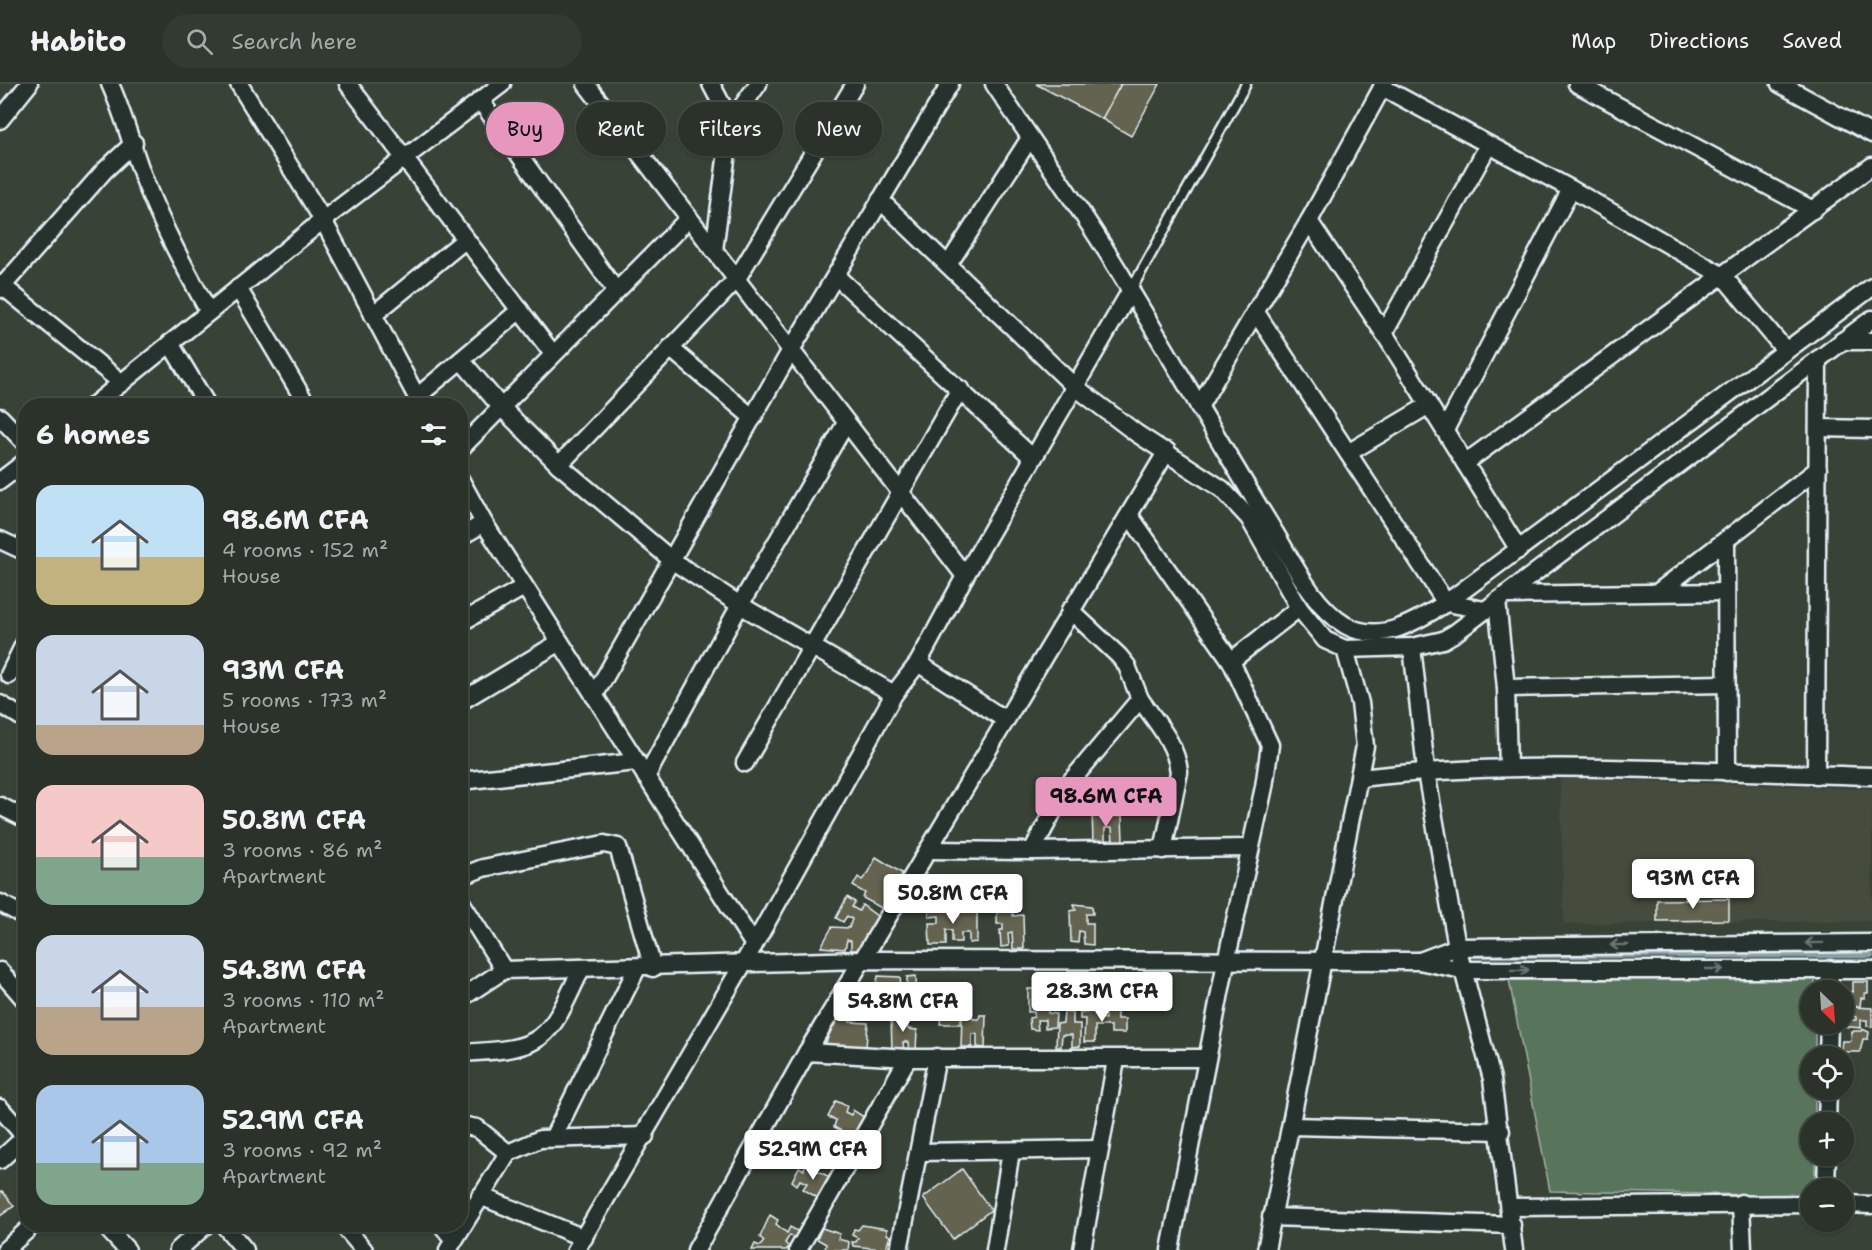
<!DOCTYPE html>
<html lang="en">
<head>
<meta charset="utf-8">
<style>
	:root { --surface:#2a3229; --page:#323a31; --text:#f1f3f6; --muted:#a5aaa8; --line:#464d46; --accent:#e797bd }
	body { margin:0; font-family:"Shantell Sans",sans-serif; background:var(--page); color:var(--text); height:100vh; display:flex; flex-direction:column; font-size:22px; white-space:nowrap }
	* { box-sizing:border-box; margin:0 }
	p { font-size:20px; color:var(--muted) }
	.icon { flex:none; width:33px; height:33px; fill:none; stroke:currentColor; stroke-width:2; stroke-linecap:round; stroke-linejoin:round }
	.map { position:relative; flex:1; overflow:hidden }
	.sheet { position:absolute; left:18px; top:314px; width:450px; height:834px; display:flex; flex-direction:column; background:var(--surface); border-radius:24px; box-shadow:0 2px 4px #0004,0 0 0 2px var(--line) }
	.sheet>* { flex:none }
	.guide { position:absolute; left:486px; top:18px; width:570px; height:54px; display:flex; gap:12px }
	.needle { width:39px; rotate:155deg }
	.fabs { position:absolute; left:1800px; top:896px; display:grid; gap:12px }
	.fabs a { display:grid; place-items:center; width:54px; height:54px; border-radius:50%; background:var(--surface); box-shadow:0 2px 4px #0004,0 0 0 2px var(--line); font-size:30px }
	.price { position:absolute; translate:-50% -51px; padding:0 14px; border-radius:6px; background:#fff; color:#222; font-size:20px; line-height:39px; filter:drop-shadow(0 2px 3px #0008) }
	.price::after { content:''; position:absolute; left:50%; top:36px; width:18px; height:14px; margin-left:-9px; background:inherit; clip-path:polygon(0 0,100% 0,50% 100%) }
	.price.current { background:var(--accent); color:#111 }
	ul { padding:0; list-style:none }
	li { display:flex; align-items:center; gap:18px; height:150px; padding:0 18px }
	li span { display:grid; place-items:center; flex:none; width:168px; height:120px; border-radius:18px; color:#555 }
	li>.icon { margin-inline-start:auto }
	span .icon { width:72px; height:72px; fill:#fffc; stroke-width:1 }
	li b { font-size:26px }
	h2 { display:flex; justify-content:space-between; align-items:center; height:72px; padding:0 18px; font-size:26px }
	.tag { padding:0 21px; border-radius:27px; background:var(--surface); box-shadow:0 2px 4px #0004,0 0 0 2px var(--line); font-size:21px; line-height:54px }
	.tag.current { background:var(--accent); color:#111 }
	header { display:flex; align-items:center; gap:36px; box-sizing:border-box; height:84px; padding:0 30px; background:var(--surface); border-bottom:2px solid var(--line) }
	header strong { font-size:28px }
	nav { display:flex; gap:33px; margin-inline-start:auto; font-size:21px }
	.search { width:420px; height:54px; background:var(--page); display:flex; align-items:center; gap:15px; box-sizing:border-box; padding:0 21px; border-radius:33px; color:var(--muted); font-size:22px }
	.map>svg:first-child { display:block }
	.built { fill:#454c3e }
	.green { fill:#59745b; stroke:#a0b2aa; stroke-width:1.5 }
	.lines { fill:none; stroke-linecap:round; stroke-linejoin:round }
	.stream { stroke:#8aa0a8; stroke-width:4.5 }
	.building { fill:#63644f; stroke:#e8f1f8; stroke-width:1.5 }
	.lane-casing { stroke:#e8f1f8; stroke-width:13 }
	.street-casing { stroke:#e8f1f8; stroke-width:21 }
	.lane { stroke:#26332d; stroke-width:8 }
	.street { stroke:#26332d; stroke-width:16 }
	.oneway { stroke:#6a7674 }
</style>
</head>
<body>
<header>
<strong>Habito</strong>
<div class="search"><svg class="icon" aria-label="search" viewBox="0 0 24 24"><circle cx="10" cy="10" r="6"/><path d="M15 15l6 6"/></svg>Search here</div>
<nav><a>Map</a><a>Directions</a><a>Saved</a></nav>
</header>
<div class="map">
<svg width="1872" height="1166" viewBox="0 0 1872 1166">
	<rect width="100%" height="100%" fill="#384237"/>
	<filter id="ink" filterUnits="userSpaceOnUse"><feTurbulence type="fractalNoise" baseFrequency=".0167" numOctaves="2"/><feDisplacementMap in="SourceGraphic" scale="12" xChannelSelector="R" yChannelSelector="G"/><feConvolveMatrix kernelMatrix="1 2 1 2 8 2 1 2 1" color-interpolation-filters="sRGB"/></filter>
	<g filter="url(#ink)">
		<!-- built -->
		<polygon class="built" points="1560,694 1872,705 1872,837 1564,840"/>
		<!-- green -->
		<polygon class="green" points="1815,895 1815,906 1810,906 1810,939 1815,939 1815,972 1810,972 1810,1005 1815,1005 1815,1038 1810,1038 1810,1071 1815,1071 1815,1104 1810,1104 1810,1112 1550,1107 1509,896"/>
		<g class="lines">
			<!-- stream -->
			<polyline class="stream" points="1464,872 1872,872"/>
		</g>
		<!-- building -->
		<g class="building">
			<polygon points="1036,0 1121,0 1102,35"/>
			<polygon points="1121,0 1160,0 1131,52 1102,35"/>
			<polygon points="1098,725 1099,733 1122,732 1123,757 1113,758 1112,744 1105,744 1105,759 1093,760 1092,726"/>
			<polygon points="876,773 905,791 885,826 863,814 865,809 853,802 858,793 862,796 869,788"/>
			<polygon points="847,813 855,818 852,823 859,827 862,821 881,835 862,866 851,866 851,857 847,856 845,865 821,863 832,843 849,844 852,835 847,832 843,838 836,834"/>
			<polygon points="1729,815 1729,836 1657,837 1657,816"/>
			<polygon points="1074,820 1092,822 1093,830 1086,830 1086,839 1093,839 1093,861 1084,860 1083,848 1079,847 1078,859 1071,858 1070,827 1076,826"/>
			<polygon points="951,822 951,832 959,832 959,824 977,823 977,858 969,859 969,849 961,849 961,858 952,858 952,846 946,846 946,861 930,861 929,839 939,839 939,832 929,833 929,823"/>
			<polygon points="997,825 1013,825 1013,832 1023,831 1024,865 1013,865 1012,848 1008,849 1009,862 1001,863 1000,846 1003,846 1003,840 997,840"/>
			<polygon points="878,892 900,893 901,902 907,901 907,893 916,892 917,925 908,925 907,920 900,919 897,925 872,926"/>
			<polygon points="1853,898 1868,898 1868,909 1865,909 1865,914 1861,914 1860,922 1844,923 1844,907 1853,908"/>
			<polygon points="953,902 962,902 964,925 955,924 955,931 961,931 961,940 940,940 941,929 937,928 935,904 946,903 945,917 953,917"/>
			<polygon points="1045,904 1056,905 1054,924 1048,924 1048,929 1056,930 1055,943 1045,944 1045,936 1037,936 1038,946 1030,945 1029,934 1034,933 1034,928 1028,928 1028,905 1039,905 1038,916 1045,916"/>
			<polygon points="1853,923 1872,924 1872,943 1867,942 1867,936 1861,936 1861,944 1841,942 1844,936 1856,936 1856,933 1852,932"/>
			<polygon points="1105,925 1117,925 1117,935 1125,935 1125,949 1111,949 1111,942 1095,942 1095,958 1084,958 1085,935 1080,935 1080,928 1098,928 1098,934 1105,935"/>
			<polygon points="839,926 858,927 857,933 851,933 850,938 868,939 866,963 825,961"/>
			<polygon points="1064,928 1073,928 1073,940 1080,940 1080,962 1072,963 1072,951 1062,951 1061,963 1056,963 1057,940 1063,939"/>
			<polygon points="901,930 916,931 916,937 907,938 908,945 917,946 916,967 909,967 908,958 903,958 904,967 892,966 891,932 900,934"/>
			<polygon points="962,930 972,930 973,935 979,935 980,931 986,931 985,964 977,963 977,950 972,950 972,963 961,963"/>
			<polygon points="1862,945 1869,948 1868,955 1863,955 1860,968 1841,968 1842,957 1851,957 1852,947 1862,947"/>
			<polygon points="836,1017 847,1022 845,1028 851,1031 853,1026 870,1037 858,1056 834,1043 836,1036 828,1033"/>
			<polygon points="805,1080 833,1095 821,1116 803,1105 807,1099 800,1096 797,1101 792,1097 799,1083 804,1086"/>
			<polygon points="962,1085 991,1126 953,1155 923,1114"/>
			<polygon points="2,1107 14,1122 0,1132 0,1108"/>
			<polygon points="770,1131 778,1136 776,1140 787,1149 790,1143 803,1150 799,1156 790,1151 785,1159 789,1163 786,1166 752,1166 755,1160 760,1162 764,1157 760,1153"/>
			<polygon points="862,1141 887,1145 887,1150 890,1152 887,1161 891,1162 890,1166 853,1162 852,1158 856,1158 858,1154 852,1151 854,1145 858,1146"/>
			<polygon points="822,1144 840,1150 838,1155 849,1158 848,1166 825,1166 826,1160 817,1155"/>
		</g>
		<g class="lines">
			<defs>
				<polyline id="lane" points="1131,206 1246,0"/>
				<g id="street">
					<path d="M110,0C125,33 133,67 146,100C163,144 186,186 209,228"/>
					<polyline points="239,0 323,136 421,321"/>
					<polyline points="348,0 553,270"/>
					<polyline points="586,0 965,492"/>
					<polyline points="711,0 731,38"/>
					<path d="M994,0C1040,69 1090,137 1132,209C1179,287 1224,366 1272,444C1292,476 1311,520 1345,541C1380,561 1417,537 1446,519L1872,203"/>
					<polyline points="1577,0 1813,126"/>
					<polyline points="1780,0 1872,50"/>
					<polyline points="1382,3 1571,105 1723,192 1786,267"/>
					<polyline points="480,16 616,207"/>
					<polyline points="0,36 29,0"/>
					<polyline points="880,116 1074,302 1136,349 1222,405 1249,434 1299,524 1325,556 1345,565 1412,563 1443,556 1455,549 1872,235"/>
					<polyline points="1309,137 1384,249 1519,466"/>
					<polyline points="714,166 731,38 758,0"/>
					<polyline points="948,181 1030,54"/>
					<polyline points="836,192 1033,374"/>
					<polyline points="0,200 122,299"/>
					<polyline points="238,204 307,321"/>
					<polyline points="0,205 104,87 134,59"/>
					<polyline points="1255,227 1446,519 1485,526"/>
					<polyline points="373,231 466,155"/>
					<polyline points="1384,249 1488,62"/>
					<polyline points="1842,257 1872,257"/>
					<polyline points="170,259 207,321"/>
					<polyline points="670,264 753,334"/>
					<polyline points="461,276 501,323 559,381 673,477 740,521 894,610"/>
					<polyline points="417,313 520,226"/>
					<polyline points="94,321 323,136 502,0"/>
					<polyline points="1199,323 1309,137 1384,0"/>
					<polyline points="0,333 26,360"/>
					<polyline points="1818,344 1872,345"/>
					<polyline points="1445,346 1571,105"/>
					<polyline points="460,365 689,134"/>
					<polyline points="1348,369 1429,321"/>
					<polyline points="1465,379 1872,82"/>
					<polyline points="559,381 736,196 855,0"/>
					<polyline points="460,395 484,439 754,861"/>
					<polyline points="0,397 26,377"/>
					<polyline points="1130,432 1231,577"/>
					<polyline points="460,453 484,439"/>
					<polyline points="0,456 26,468"/>
					<polyline points="1726,457 1727,688"/>
					<polyline points="1658,508 1818,385"/>
					<polyline points="1506,511 1726,508"/>
					<polyline points="1497,517 1506,604 1508,683"/>
					<polyline points="460,539 524,503"/>
					<polyline points="1412,563 1427,694 1457,863 1492,995 1514,1166"/>
					<polyline points="918,579 1004,635"/>
					<polyline points="9,591 26,556"/>
					<polyline points="1506,604 1726,600"/>
					<polyline points="594,612 791,266 950,0"/>
					<path d="M1140,615C1156,638 1176,659 1179,688L1163,766"/>
					<polyline points="460,618 560,558"/>
					<polyline points="0,620 26,636"/>
					<polyline points="745,679 960,305"/>
					<polyline points="1816,691 1818,275"/>
					<polyline points="646,693 740,521 846,339"/>
					<path d="M1360,694C1529,674 1701,688 1872,692"/>
					<polyline points="460,697 636,678"/>
					<polyline points="0,722 26,735"/>
					<polyline points="928,766 1032,767 1250,764"/>
					<polyline points="1032,767 1066,703 1140,615 1127,582 1119,572 1070,526"/>
					<polyline points="460,793 483,784 604,760 618,763 653,884"/>
					<polyline points="460,816 504,886"/>
					<polyline points="0,819 26,833"/>
					<polyline points="1420,877 1457,863 1872,859"/>
					<polyline points="0,887 26,917"/>
					<polyline points="1829,906 1830,885"/>
					<polyline points="460,915 504,886 863,876 1419,877 1462,886 1872,886"/>
					<polyline points="807,968 908,974 1207,974"/>
					<path d="M460,969C544,965 547,960 581,885"/>
					<polyline points="1828,972 1829,939"/>
					<polyline points="0,1024 26,1054"/>
					<polyline points="1827,1038 1828,1005"/>
					<polyline points="460,1041 477,1044 508,1069"/>
					<polyline points="1291,1042 1501,1047"/>
					<polyline points="553,1054 637,884"/>
					<polyline points="919,1068 1100,1065"/>
					<polyline points="0,1076 26,1052"/>
					<polyline points="1826,1104 1827,1071"/>
					<polyline points="480,1112 584,1154"/>
					<polyline points="1741,1119 1743,1166"/>
					<polyline points="1844,1120 1872,1121"/>
					<polyline points="1510,1123 1810,1120"/>
					<polyline points="1271,1133 1512,1141"/>
					<polyline points="103,1140 127,1166"/>
					<polyline points="223,1140 245,1166"/>
					<polyline points="342,1140 364,1166"/>
					<polyline points="441,1140 453,1155"/>
					<polyline points="5,1166 34,1140"/>
					<polyline points="178,1166 207,1140"/>
					<polyline points="448,1166 508,1069 540,1055 645,1052"/>
					<polyline points="576,1166 754,861 894,610 918,579 965,492 1131,206"/>
					<polyline points="696,1166 807,968 1167,367"/>
					<polyline points="798,1166 908,974"/>
					<polyline points="899,1166 937,973"/>
					<polyline points="995,1166 1011,1067"/>
					<polyline points="1082,1166 1116,976"/>
					<polyline points="1170,1166 1226,878 1264,703 1270,661 1231,577 1299,524"/>
					<polyline points="1266,1166 1365,662 1360,619 1345,565"/>
				</g>
			</defs>
			<!-- lane casing -->
			<use href="#lane" class="lane-casing"/>
			<!-- street casing -->
			<use href="#street" class="street-casing"/>
			<!-- lane -->
			<use href="#lane" class="lane"/>
			<!-- street -->
			<use href="#street" class="street"/>
		</g>
		<!-- one-way arrows -->
		<defs><path id="oneway-shaft" d="M-6 0H5M1.5-3L5.5 0L1.5 3" fill="none" stroke-width="1.6" stroke-linecap="round" stroke-linejoin="round" transform="scale(1.5)"/></defs>
		<g class="oneway">
			<use href="#oneway-shaft" transform="translate(1814 859) rotate(179)"/>
			<use href="#oneway-shaft" transform="translate(1619 861) rotate(179)"/>
			<use href="#oneway-shaft" transform="translate(1715 885)"/>
			<use href="#oneway-shaft" transform="translate(1520 886)"/>
		</g>
	</g>
</svg>
<div class="fabs">
<a><svg class="needle" viewBox="-14 -14 28 28"><path d="M0-13l5 13h-10z" fill="#e53935"/><path d="M0 13l5-13h-10z" fill="#a5aaa8"/></svg></a>
<a><svg class="icon" aria-label="locate" viewBox="0 0 24 24"><circle cx="12" cy="12" r="6"/><path d="M12 2v4M12 18v4M2 12h4M18 12h4"/></svg></a>
<a>+</a>
<a>−</a>
</div>
<b class="price current" style="left:1106px;top:744px">98.6M CFA</b>
<b class="price" style="left:1693px;top:826px">93M CFA</b>
<b class="price" style="left:953px;top:841px">50.8M CFA</b>
<b class="price" style="left:1102px;top:939px">28.3M CFA</b>
<b class="price" style="left:903px;top:949px">54.8M CFA</b>
<b class="price" style="left:813px;top:1097px">52.9M CFA</b>
<div class="guide">
<a class="tag current">Buy</a>
<a class="tag">Rent</a>
<a class="tag">Filters</a>
<a class="tag">New</a>
</div>
<section class="sheet">
<h2>6 homes<svg class="icon" aria-label="filters" viewBox="0 0 24 24"><path d="M4 7h16M4 17h16"/><circle cx="9" cy="7" r="2"/><circle cx="15" cy="17" r="2"/></svg></h2>
<ul>
<li><span style="background:linear-gradient(#bfe0f5 60%,#c2b280 0)"><svg class="icon" aria-label="home" viewBox="0 0 24 24"><path d="M3 11l9-7 9 7M6 9v11h12V9"/></svg></span><div><b>98.6M CFA</b><p>4 rooms · 152 m²</p><p>House</p></div></li>
<li><span style="background:linear-gradient(#c9d6e8 75%,#b9a48a 0)"><svg class="icon" aria-label="home" viewBox="0 0 24 24"><path d="M3 11l9-7 9 7M6 9v11h12V9"/></svg></span><div><b>93M CFA</b><p>5 rooms · 173 m²</p><p>House</p></div></li>
<li><span style="background:linear-gradient(#f6c9c9 60%,#7fa58c 0)"><svg class="icon" aria-label="home" viewBox="0 0 24 24"><path d="M3 11l9-7 9 7M6 9v11h12V9"/></svg></span><div><b>50.8M CFA</b><p>3 rooms · 86 m²</p><p>Apartment</p></div></li>
<li><span style="background:linear-gradient(#c9d6e8 60%,#b9a48a 0)"><svg class="icon" aria-label="home" viewBox="0 0 24 24"><path d="M3 11l9-7 9 7M6 9v11h12V9"/></svg></span><div><b>54.8M CFA</b><p>3 rooms · 110 m²</p><p>Apartment</p></div></li>
<li><span style="background:linear-gradient(#a9c7e8 65%,#7fa58c 0)"><svg class="icon" aria-label="home" viewBox="0 0 24 24"><path d="M3 11l9-7 9 7M6 9v11h12V9"/></svg></span><div><b>52.9M CFA</b><p>3 rooms · 92 m²</p><p>Apartment</p></div></li>
</ul>
</section>
</div>
</body>
</html>
